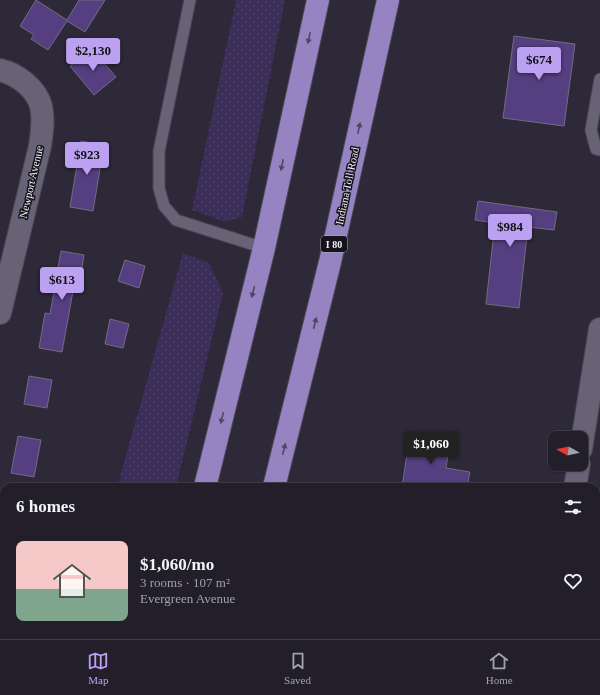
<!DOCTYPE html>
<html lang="en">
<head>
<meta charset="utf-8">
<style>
	:root { --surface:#221f2b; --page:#2a2733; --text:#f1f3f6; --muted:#a2a2a9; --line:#3f3d47; --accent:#bca0f2 }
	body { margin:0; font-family:"Times New Roman",serif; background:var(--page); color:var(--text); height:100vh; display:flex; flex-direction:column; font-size:15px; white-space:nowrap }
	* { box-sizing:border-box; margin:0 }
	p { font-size:13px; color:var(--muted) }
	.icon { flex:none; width:22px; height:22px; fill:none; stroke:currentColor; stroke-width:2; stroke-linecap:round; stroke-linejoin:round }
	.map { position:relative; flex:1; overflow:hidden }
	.sheet { position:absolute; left:0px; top:483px; width:600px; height:156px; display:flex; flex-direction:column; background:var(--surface); border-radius:12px 12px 0 0; box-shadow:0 1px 3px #0004,0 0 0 1px var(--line) }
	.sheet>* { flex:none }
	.needle { width:26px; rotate:278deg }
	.fabs { position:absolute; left:548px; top:431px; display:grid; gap:8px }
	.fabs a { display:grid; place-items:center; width:40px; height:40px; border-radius:8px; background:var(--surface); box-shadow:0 1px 3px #0004,0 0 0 1px var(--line); font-size:20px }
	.price { position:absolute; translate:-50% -34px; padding:0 9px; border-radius:4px; background:var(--accent); color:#111; font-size:13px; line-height:26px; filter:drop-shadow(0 1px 2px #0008) }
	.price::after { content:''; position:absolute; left:50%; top:24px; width:12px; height:9px; margin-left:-6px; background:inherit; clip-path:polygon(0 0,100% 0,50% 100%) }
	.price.selected { background:#222; color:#fff }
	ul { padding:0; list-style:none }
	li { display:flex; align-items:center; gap:12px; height:100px; padding:0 16px }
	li+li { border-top:1px solid var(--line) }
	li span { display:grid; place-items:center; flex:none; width:112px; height:80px; border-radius:8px; color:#555 }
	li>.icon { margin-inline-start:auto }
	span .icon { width:48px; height:48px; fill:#fffc; stroke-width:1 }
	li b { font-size:17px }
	h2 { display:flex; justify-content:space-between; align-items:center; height:48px; padding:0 16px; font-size:17px }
	.menu { display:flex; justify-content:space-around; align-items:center; height:56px; border-top:1px solid var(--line); background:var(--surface); font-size:11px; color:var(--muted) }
	.menu a { display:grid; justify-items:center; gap:2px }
	.menu .selected { color:var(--accent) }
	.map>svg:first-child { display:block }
	.grass { fill:url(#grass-dots) }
	.building { fill:#553f81; stroke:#716c7f }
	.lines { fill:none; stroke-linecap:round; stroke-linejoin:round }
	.service-casing { stroke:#4b4754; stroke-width:13 }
	.minor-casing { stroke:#4b4754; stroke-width:24 }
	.motorway-casing { stroke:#4b4754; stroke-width:24 }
	.service { stroke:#676275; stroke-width:11 }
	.minor { stroke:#676275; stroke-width:22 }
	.motorway { stroke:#9584c1; stroke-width:22 }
	.oneway { fill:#4f4665 }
	.labels { text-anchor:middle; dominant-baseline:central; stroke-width:3; stroke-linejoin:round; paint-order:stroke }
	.shield { fill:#15131a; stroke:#b0adb7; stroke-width:1 }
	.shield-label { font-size:10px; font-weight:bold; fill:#f2effa }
	.street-label { font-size:11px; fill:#f2effa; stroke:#15131a }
</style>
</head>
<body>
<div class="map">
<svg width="600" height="639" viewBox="0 0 600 639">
	<defs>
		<pattern id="grass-dots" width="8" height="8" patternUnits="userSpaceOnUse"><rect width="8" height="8" fill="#3a2d57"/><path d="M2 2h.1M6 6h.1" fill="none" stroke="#4d4268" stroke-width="1.8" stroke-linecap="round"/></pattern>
	</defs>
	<rect width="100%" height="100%" fill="#2d2939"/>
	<!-- grass -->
	<g class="grass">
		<polygon points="236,0 285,0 242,217 225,222 192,210"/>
		<polygon points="183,253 209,263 223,293 176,487 117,487"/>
		<polygon points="75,635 140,635 139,639 74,639"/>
	</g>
	<!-- building -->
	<g class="building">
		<polygon points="36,0 67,20 79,0 105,0 85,32 67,21 48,50 31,39 34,35 20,26"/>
		<polygon points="514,36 575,44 564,126 503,118"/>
		<polygon points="91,48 116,77 94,95 70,66"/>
		<polygon points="81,141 104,145 93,211 70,207"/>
		<polygon points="478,201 557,212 554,230 528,227 519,308 486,304 495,223 475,220"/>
		<polygon points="61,251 84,255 78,292 73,291 62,352 39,348 45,313 50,314"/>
		<polygon points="125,260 145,266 139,288 118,281"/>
		<polygon points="110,319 129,324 123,348 105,344"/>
		<polygon points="29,376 52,380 47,408 24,404"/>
		<polygon points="410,434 450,441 446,468 470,472 467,487 402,487"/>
		<polygon points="18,436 41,440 34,477 11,473"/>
	</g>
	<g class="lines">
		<defs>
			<g id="service">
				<polyline points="190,0 159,151 159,188 164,206 176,220 264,248"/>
				<polyline points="600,79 591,130 596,149 600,150"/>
				<polyline points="475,639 475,635"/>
			</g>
			<g id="minor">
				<path d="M0,70C17,74 36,88 41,106C44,119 42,133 40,146L0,313"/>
				<polyline points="581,449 600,329"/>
				<polyline points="575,487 579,464"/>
				<polyline points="551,639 552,635"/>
			</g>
			<g id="motorway">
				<polyline points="205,487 264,248 318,0"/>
				<polyline points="274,487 330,262 388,0"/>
				<polyline points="167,639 168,635"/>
				<polyline points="237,639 238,635"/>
			</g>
		</defs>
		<!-- service casing -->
		<use href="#service" class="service-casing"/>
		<!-- minor casing -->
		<use href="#minor" class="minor-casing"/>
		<!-- motorway casing -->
		<use href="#motorway" class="motorway-casing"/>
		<!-- service -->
		<use href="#service" class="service"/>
		<!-- minor -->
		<use href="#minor" class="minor"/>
		<!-- motorway -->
		<use href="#motorway" class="motorway"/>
	</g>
	<!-- one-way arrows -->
	<defs><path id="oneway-solid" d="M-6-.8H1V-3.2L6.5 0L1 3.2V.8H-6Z"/></defs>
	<g class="oneway">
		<use href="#oneway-solid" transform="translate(309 38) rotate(102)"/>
		<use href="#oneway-solid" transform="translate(359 128) rotate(-78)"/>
		<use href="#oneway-solid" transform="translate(282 165) rotate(102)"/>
		<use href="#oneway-solid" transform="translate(253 292) rotate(104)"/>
		<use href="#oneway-solid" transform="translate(315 323) rotate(-76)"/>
		<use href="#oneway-solid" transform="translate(222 418) rotate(104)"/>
		<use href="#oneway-solid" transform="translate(284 449) rotate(-76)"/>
	</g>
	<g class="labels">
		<!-- shield labels -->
		<rect class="shield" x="321" y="236" width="26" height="16" rx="3"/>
		<g class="shield-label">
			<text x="334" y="244">I 80</text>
		</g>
		<!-- street labels -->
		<g class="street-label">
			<text transform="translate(31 182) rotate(-77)">Newport Avenue</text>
			<text transform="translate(347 186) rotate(-78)">Indiana Toll Road</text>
		</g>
	</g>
</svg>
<div class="fabs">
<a><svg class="needle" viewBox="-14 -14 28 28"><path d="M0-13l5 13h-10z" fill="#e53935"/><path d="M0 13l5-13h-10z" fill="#a2a2a9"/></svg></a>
</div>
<b class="price" style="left:93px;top:72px">$2,130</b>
<b class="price" style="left:539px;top:81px">$674</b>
<b class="price" style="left:87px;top:176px">$923</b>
<b class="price" style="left:510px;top:248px">$984</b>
<b class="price" style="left:62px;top:301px">$613</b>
<b class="price selected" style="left:431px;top:465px">$1,060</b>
<section class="sheet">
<h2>6 homes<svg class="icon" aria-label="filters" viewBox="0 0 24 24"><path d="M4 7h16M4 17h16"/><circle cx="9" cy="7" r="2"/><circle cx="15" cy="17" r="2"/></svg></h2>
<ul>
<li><span style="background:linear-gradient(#f6c9c9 60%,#7fa58c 0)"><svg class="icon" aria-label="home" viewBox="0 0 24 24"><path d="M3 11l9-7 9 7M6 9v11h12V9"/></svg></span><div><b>$1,060/mo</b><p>3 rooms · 107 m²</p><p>Evergreen Avenue</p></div><svg class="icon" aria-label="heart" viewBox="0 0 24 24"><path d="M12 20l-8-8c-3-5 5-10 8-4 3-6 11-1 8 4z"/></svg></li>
</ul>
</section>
</div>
<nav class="menu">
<a class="selected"><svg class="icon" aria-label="map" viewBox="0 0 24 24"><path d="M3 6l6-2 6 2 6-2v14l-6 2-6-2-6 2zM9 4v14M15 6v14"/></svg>Map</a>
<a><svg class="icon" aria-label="saved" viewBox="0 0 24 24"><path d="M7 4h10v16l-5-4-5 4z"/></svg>Saved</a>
<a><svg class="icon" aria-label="home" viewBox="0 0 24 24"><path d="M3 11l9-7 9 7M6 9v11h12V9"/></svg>Home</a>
</nav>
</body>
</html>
